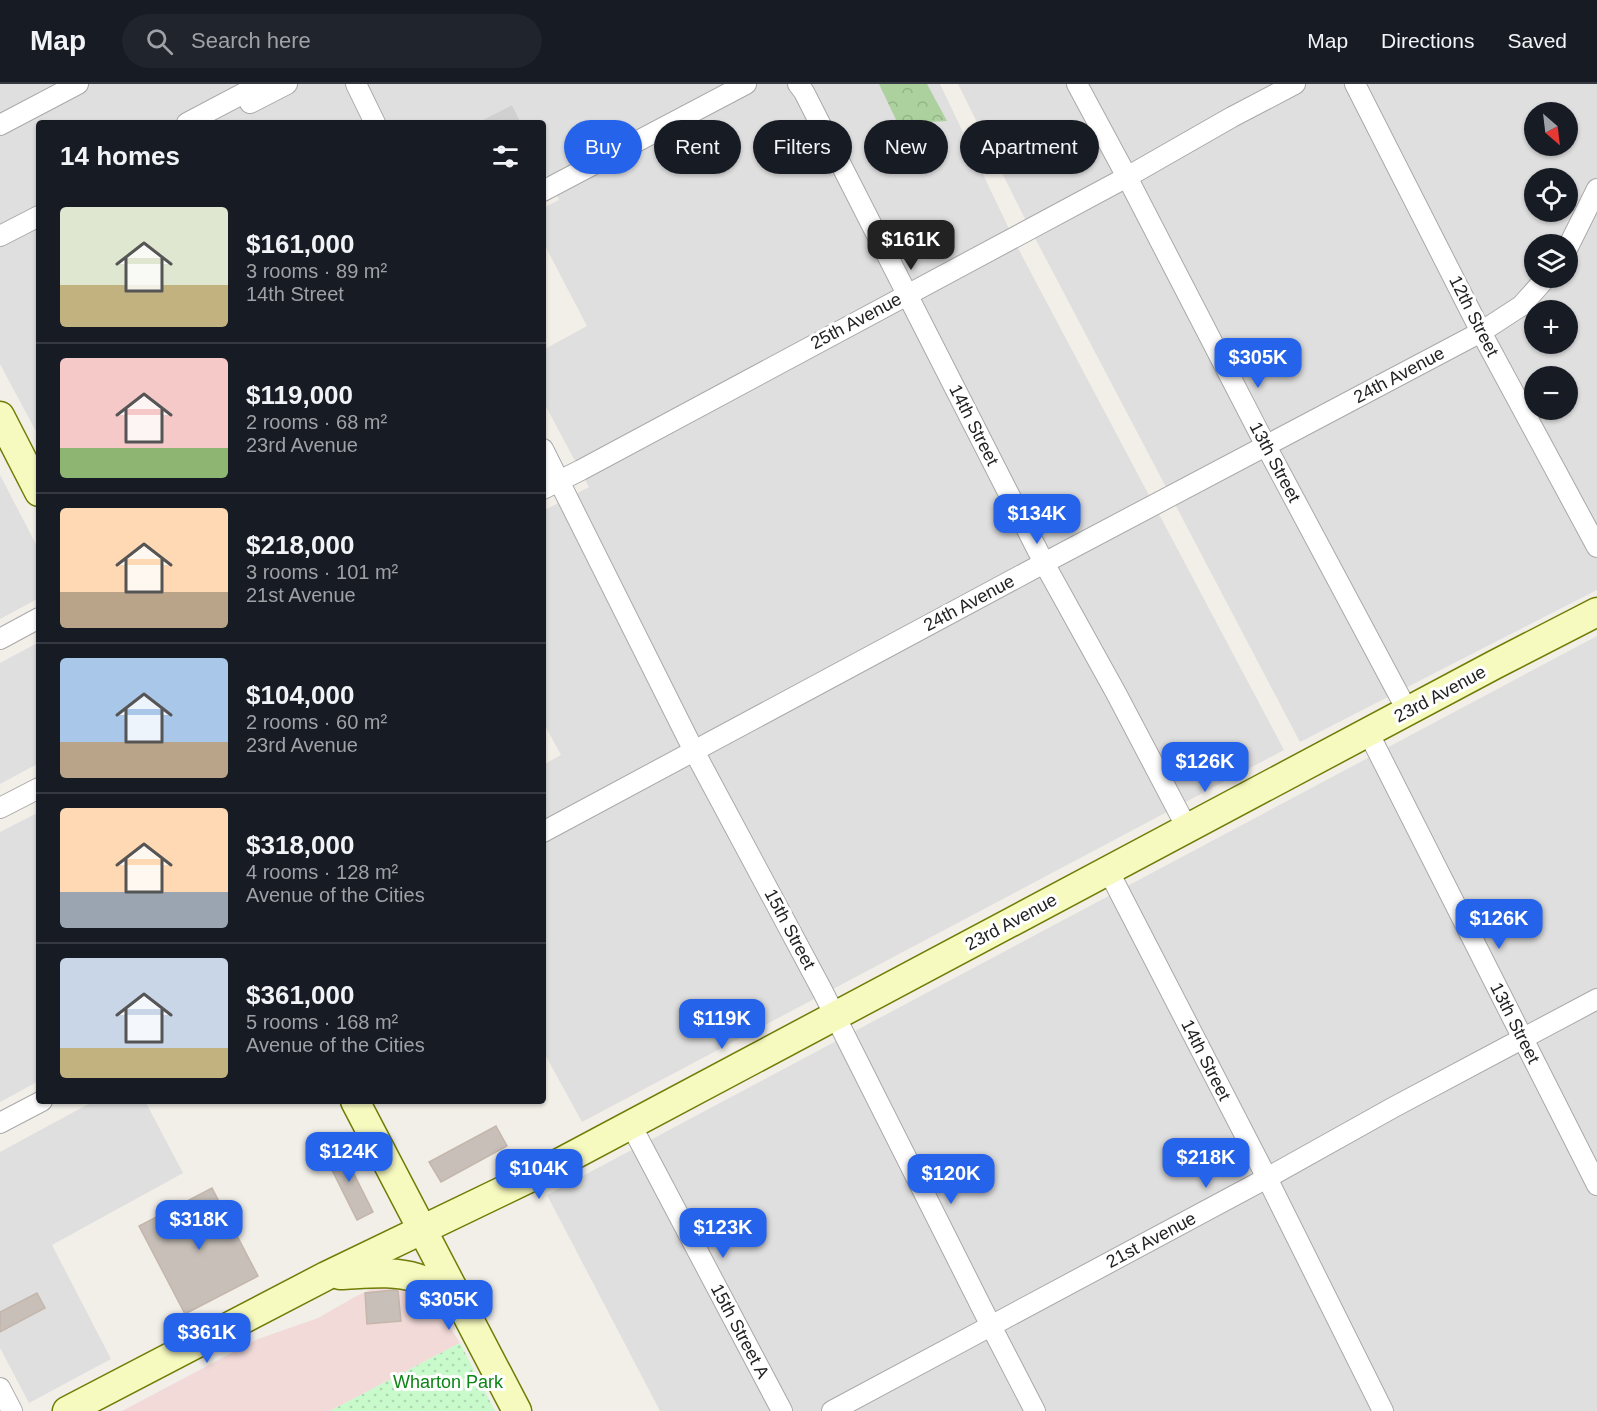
<!DOCTYPE html>
<html lang="en">
<head>
<meta charset="utf-8">
<style>
	:root { --surface:#171b24; --page:#20242c; --text:#f1f3f6; --muted:#9ea1a6; --line:#363941; --accent:#2563eb }
	body { margin:0; font-family:Arial,sans-serif; background:var(--page); color:var(--text); height:100vh; display:flex; flex-direction:column; font-size:22px; white-space:nowrap }
	* { box-sizing:border-box; margin:0 }
	p { font-size:20px; color:var(--muted) }
	.icon { flex:none; width:33px; height:33px; fill:none; stroke:currentColor; stroke-width:2; stroke-linecap:round; stroke-linejoin:round }
	.map { position:relative; flex:1; overflow:hidden }
	.sheet { position:absolute; left:36px; top:36px; width:510px; height:984px; display:flex; flex-direction:column; background:var(--surface); border-radius:6px; box-shadow:0 2px 4px #0004 }
	.sheet>* { flex:none }
	.hud { position:absolute; left:564px; top:36px; width:570px; height:54px; display:flex; gap:12px }
	.needle { width:39px; rotate:152deg }
	.tools { position:absolute; left:1524px; top:18px; display:grid; gap:12px }
	.tools a { display:grid; place-items:center; width:54px; height:54px; border-radius:50%; background:var(--surface); box-shadow:0 2px 4px #0004; font-size:30px }
	.price { position:absolute; translate:-50% -51px; padding:0 14px; border-radius:12px; background:var(--accent); color:#fff; font-size:20px; line-height:39px; filter:drop-shadow(0 2px 3px #0008) }
	.price::after { content:''; position:absolute; left:50%; top:36px; width:18px; height:14px; margin-left:-9px; background:inherit; clip-path:polygon(0 0,100% 0,50% 100%) }
	.price.current { background:#222; color:#fff }
	ul { padding:0; list-style:none }
	li { display:flex; align-items:center; gap:18px; height:150px; padding:0 24px }
	li+li { border-top:2px solid var(--line) }
	li span { display:grid; place-items:center; flex:none; width:168px; height:120px; border-radius:6px; color:#555 }
	li>.icon { margin-inline-start:auto }
	span .icon { width:72px; height:72px; fill:#fffc; stroke-width:1 }
	li b { font-size:26px }
	h2 { display:flex; justify-content:space-between; align-items:center; height:72px; padding:0 24px; font-size:26px }
	.tag { padding:0 21px; border-radius:27px; background:var(--surface); box-shadow:0 2px 4px #0004; font-size:21px; line-height:54px }
	.tag.current { background:var(--accent); color:#fff }
	header { display:flex; align-items:center; gap:36px; box-sizing:border-box; height:84px; padding:0 30px; background:var(--surface); border-bottom:2px solid var(--line) }
	header strong { font-size:28px }
	nav { display:flex; gap:33px; margin-inline-start:auto; font-size:21px }
	.search { width:420px; height:54px; background:var(--page); display:flex; align-items:center; gap:15px; box-sizing:border-box; padding:0 21px; border-radius:33px; color:var(--muted); font-size:22px }
	.map>svg:first-child { display:block }
	.residential { fill:#e0dfdf; fill-rule:evenodd }
	.commercial { fill:#f2dad9 }
	.religious { fill:#d0d0d0 }
	.forest { fill:url(#forest-crowns) }
	.park { fill:url(#park-dots) }
	.building { fill:#c7bfb8; stroke:#c4b6ab; stroke-width:1.5 }
	.lines { fill:none; stroke-linecap:round; stroke-linejoin:round }
	.street-casing { stroke:#a9a9a9; stroke-width:22 }
	.secondary-casing { stroke:#707d05; stroke-width:31 }
	.street { stroke:#fff; stroke-width:20 }
	.secondary { stroke:#f7fabf; stroke-width:28 }
	.labels { text-anchor:middle; dominant-baseline:central; stroke-width:6; stroke-linejoin:round; paint-order:stroke }
	.street-label { font-size:18px; fill:#222; stroke:#fff }
	.park-label { font-size:18px; fill:#0c8416; stroke:#fff }
</style>
</head>
<body>
<header>
<strong>Map</strong>
<div class="search"><svg class="icon" aria-label="search" viewBox="0 0 24 24"><circle cx="10" cy="10" r="6"/><path d="M15 15l6 6"/></svg>Search here</div>
<nav><a>Map</a><a>Directions</a><a>Saved</a></nav>
</header>
<div class="map">
<svg width="1597" height="1327" viewBox="0 0 1597 1327">
	<defs>
		<pattern id="forest-crowns" width="20" height="18" patternUnits="userSpaceOnUse" patternTransform="scale(1.5)"><rect width="20" height="18" fill="#add19e"/><path d="M2 6a3 3 0 1 1 6 0M12 15a3 3 0 1 1 6 0" fill="none" stroke="#95b388"/></pattern>
		<pattern id="park-dots" width="8" height="8" patternUnits="userSpaceOnUse" patternTransform="scale(1.5)"><rect width="8" height="8" fill="#c8facc"/><path d="M2 2h.1M6 6h.1" fill="none" stroke="#acd6af" stroke-width="1.8" stroke-linecap="round"/></pattern>
	</defs>
	<rect width="100%" height="100%" fill="#f2efe9"/>
	<!-- residential -->
	<g class="residential">
		<polygon points="0,0 940,0 1020,168 1284,666 582,1038 543,967 543,681 561,671 543,638 543,427 589,403 543,317 543,266 587,242 543,158 543,124 559,116 543,84 543,39 521,39 512,21 477,39 39,39 39,353 0,280"/>
		<path d="M958,0H1597V506L1300,658L1025,135ZM1534,28H1568V62H1534ZM1534,94H1568V128H1534ZM1534,160H1568V194H1534ZM1534,226H1568V260H1534ZM1534,292H1568V326H1534Z"/>
		<polygon points="0,391 39,466 39,514 0,535"/>
		<polygon points="1597,552 1597,1327 660,1327 547,1111"/>
		<polygon points="39,558 39,679 0,700 0,579"/>
		<polygon points="39,728 39,997 0,1018 0,748"/>
		<polygon points="94,1017 145,1017 183,1089 52,1161 111,1275 29,1319 0,1264 0,1068"/>
	</g>
	<!-- commercial -->
	<polygon class="commercial" points="391,1203 414,1205 432,1214 460,1259 330,1327 122,1327 258,1255 318,1234 353,1214 373,1204"/>
	<!-- religious -->
	<polygon class="religious" points="512,21 521,39 477,39"/>
	<!-- forest -->
	<polygon class="forest" points="879,0 927,0 947,37 898,40"/>
	<!-- park -->
	<polygon class="park" points="460,1259 495,1327 330,1327"/>
	<!-- building -->
	<g class="building">
		<polygon points="496,1042 507,1062 441,1098 429,1078"/>
		<polygon points="340,1062 373,1128 357,1136 324,1070"/>
		<polygon points="212,1104 258,1192 185,1230 139,1142"/>
		<polygon points="394,1206 398,1207 401,1237 367,1240 365,1209"/>
		<polygon points="37,1209 45,1224 0,1248 0,1228"/>
	</g>
	<g class="lines">
		<defs>
			<g id="street">
				<polyline points="356,0 375,39"/>
				<polyline points="798,0 804,8 1044,479 1116,609 1187,744"/>
				<polyline points="1077,0 1127,93 1266,362 1408,628"/>
				<polyline points="1355,0 1481,248 1597,463"/>
				<polyline points="250,19 287,0"/>
				<polyline points="187,39 261,0"/>
				<polyline points="0,41 78,0"/>
				<polyline points="543,107 746,0"/>
				<polyline points="0,152 39,132"/>
				<polyline points="1568,163 1597,105"/>
				<polyline points="543,365 694,667 823,908 991,1242 1035,1327"/>
				<polyline points="543,405 581,386 1127,93 1232,33 1295,0"/>
				<polyline points="0,555 39,534"/>
				<polyline points="1368,648 1597,1101"/>
				<polyline points="0,724 39,704"/>
				<polyline points="543,748 1044,479 1481,248 1521,222 1546,194"/>
				<polyline points="1108,786 1267,1094 1383,1327"/>
				<polyline points="0,1039 42,1017"/>
				<polyline points="631,1041 782,1327"/>
				<polyline points="0,1304 12,1327"/>
				<polyline points="832,1327 1267,1094 1394,1023 1597,915"/>
			</g>
			<g id="secondary">
				<polyline points="0,332 39,408"/>
				<polyline points="355,1017 517,1327"/>
				<path d="M340,1191C365,1190 393,1186 417,1194C432,1198 446,1209 459,1217"/>
				<polyline points="67,1327 326,1192 542,1088 1494,581 1597,528"/>
			</g>
		</defs>
		<!-- street casing -->
		<use href="#street" class="street-casing"/>
		<!-- secondary casing -->
		<use href="#secondary" class="secondary-casing"/>
		<!-- street -->
		<use href="#street" class="street"/>
		<!-- secondary -->
		<use href="#secondary" class="secondary"/>
	</g>
	<g class="labels">
		<!-- street labels -->
		<g class="street-label">
			<text transform="translate(1474 232) rotate(63)">12th Street</text>
			<text transform="translate(856 237) rotate(-28)">25th Avenue</text>
			<text transform="translate(1399 291) rotate(-28)">24th Avenue</text>
			<text transform="translate(974 341) rotate(63)">14th Street</text>
			<text transform="translate(1275 378) rotate(62)">13th Street</text>
			<text transform="translate(969 519) rotate(-28)">24th Avenue</text>
			<text transform="translate(1440 610) rotate(-28)">23rd Avenue</text>
			<text transform="translate(1011 838) rotate(-28)">23rd Avenue</text>
			<text transform="translate(790 845) rotate(62)">15th Street</text>
			<text transform="translate(1515 939) rotate(63)">13th Street</text>
			<text transform="translate(1206 976) rotate(63)">14th Street</text>
			<text transform="translate(1151 1156) rotate(-28)">21st Avenue</text>
			<text transform="translate(740 1247) rotate(62)">15th Street A</text>
		</g>
		<!-- park labels -->
		<g class="park-label">
			<text x="448" y="1298">Wharton Park</text>
		</g>
	</g>
</svg>
<div class="tools">
<a><svg class="needle" viewBox="-14 -14 28 28"><path d="M0-13l5 13h-10z" fill="#e53935"/><path d="M0 13l5-13h-10z" fill="#9ea1a6"/></svg></a>
<a><svg class="icon" aria-label="locate" viewBox="0 0 24 24"><circle cx="12" cy="12" r="6"/><path d="M12 2v4M12 18v4M2 12h4M18 12h4"/></svg></a>
<a><svg class="icon" aria-label="layers" viewBox="0 0 24 24"><path d="M12 4l9 5-9 5-9-5zM3 14l9 5 9-5"/></svg></a>
<a>+</a>
<a>−</a>
</div>
<b class="price current" style="left:911px;top:187px">$161K</b>
<b class="price" style="left:1258px;top:305px">$305K</b>
<b class="price" style="left:1037px;top:461px">$134K</b>
<b class="price" style="left:1205px;top:709px">$126K</b>
<b class="price" style="left:1499px;top:866px">$126K</b>
<b class="price" style="left:722px;top:966px">$119K</b>
<b class="price" style="left:349px;top:1099px">$124K</b>
<b class="price" style="left:1206px;top:1105px">$218K</b>
<b class="price" style="left:539px;top:1116px">$104K</b>
<b class="price" style="left:951px;top:1121px">$120K</b>
<b class="price" style="left:199px;top:1167px">$318K</b>
<b class="price" style="left:723px;top:1175px">$123K</b>
<b class="price" style="left:449px;top:1247px">$305K</b>
<b class="price" style="left:207px;top:1280px">$361K</b>
<div class="hud">
<a class="tag current">Buy</a>
<a class="tag">Rent</a>
<a class="tag">Filters</a>
<a class="tag">New</a>
<a class="tag">Apartment</a>
</div>
<section class="sheet">
<h2>14 homes<svg class="icon" aria-label="filters" viewBox="0 0 24 24"><path d="M4 7h16M4 17h16"/><circle cx="9" cy="7" r="2"/><circle cx="15" cy="17" r="2"/></svg></h2>
<ul>
<li><span style="background:linear-gradient(#dfe7d0 65%,#c2b280 0)"><svg class="icon" aria-label="home" viewBox="0 0 24 24"><path d="M3 11l9-7 9 7M6 9v11h12V9"/></svg></span><div><b>$161,000</b><p>3 rooms · 89 m²</p><p>14th Street</p></div></li>
<li><span style="background:linear-gradient(#f6c9c9 75%,#8fb573 0)"><svg class="icon" aria-label="home" viewBox="0 0 24 24"><path d="M3 11l9-7 9 7M6 9v11h12V9"/></svg></span><div><b>$119,000</b><p>2 rooms · 68 m²</p><p>23rd Avenue</p></div></li>
<li><span style="background:linear-gradient(#ffd9b3 70%,#b9a48a 0)"><svg class="icon" aria-label="home" viewBox="0 0 24 24"><path d="M3 11l9-7 9 7M6 9v11h12V9"/></svg></span><div><b>$218,000</b><p>3 rooms · 101 m²</p><p>21st Avenue</p></div></li>
<li><span style="background:linear-gradient(#a9c7e8 70%,#b9a48a 0)"><svg class="icon" aria-label="home" viewBox="0 0 24 24"><path d="M3 11l9-7 9 7M6 9v11h12V9"/></svg></span><div><b>$104,000</b><p>2 rooms · 60 m²</p><p>23rd Avenue</p></div></li>
<li><span style="background:linear-gradient(#ffd9b3 70%,#9aa5b1 0)"><svg class="icon" aria-label="home" viewBox="0 0 24 24"><path d="M3 11l9-7 9 7M6 9v11h12V9"/></svg></span><div><b>$318,000</b><p>4 rooms · 128 m²</p><p>Avenue of the Cities</p></div></li>
<li><span style="background:linear-gradient(#c9d6e8 75%,#c2b280 0)"><svg class="icon" aria-label="home" viewBox="0 0 24 24"><path d="M3 11l9-7 9 7M6 9v11h12V9"/></svg></span><div><b>$361,000</b><p>5 rooms · 168 m²</p><p>Avenue of the Cities</p></div></li>
</ul>
</section>
</div>
</body>
</html>
